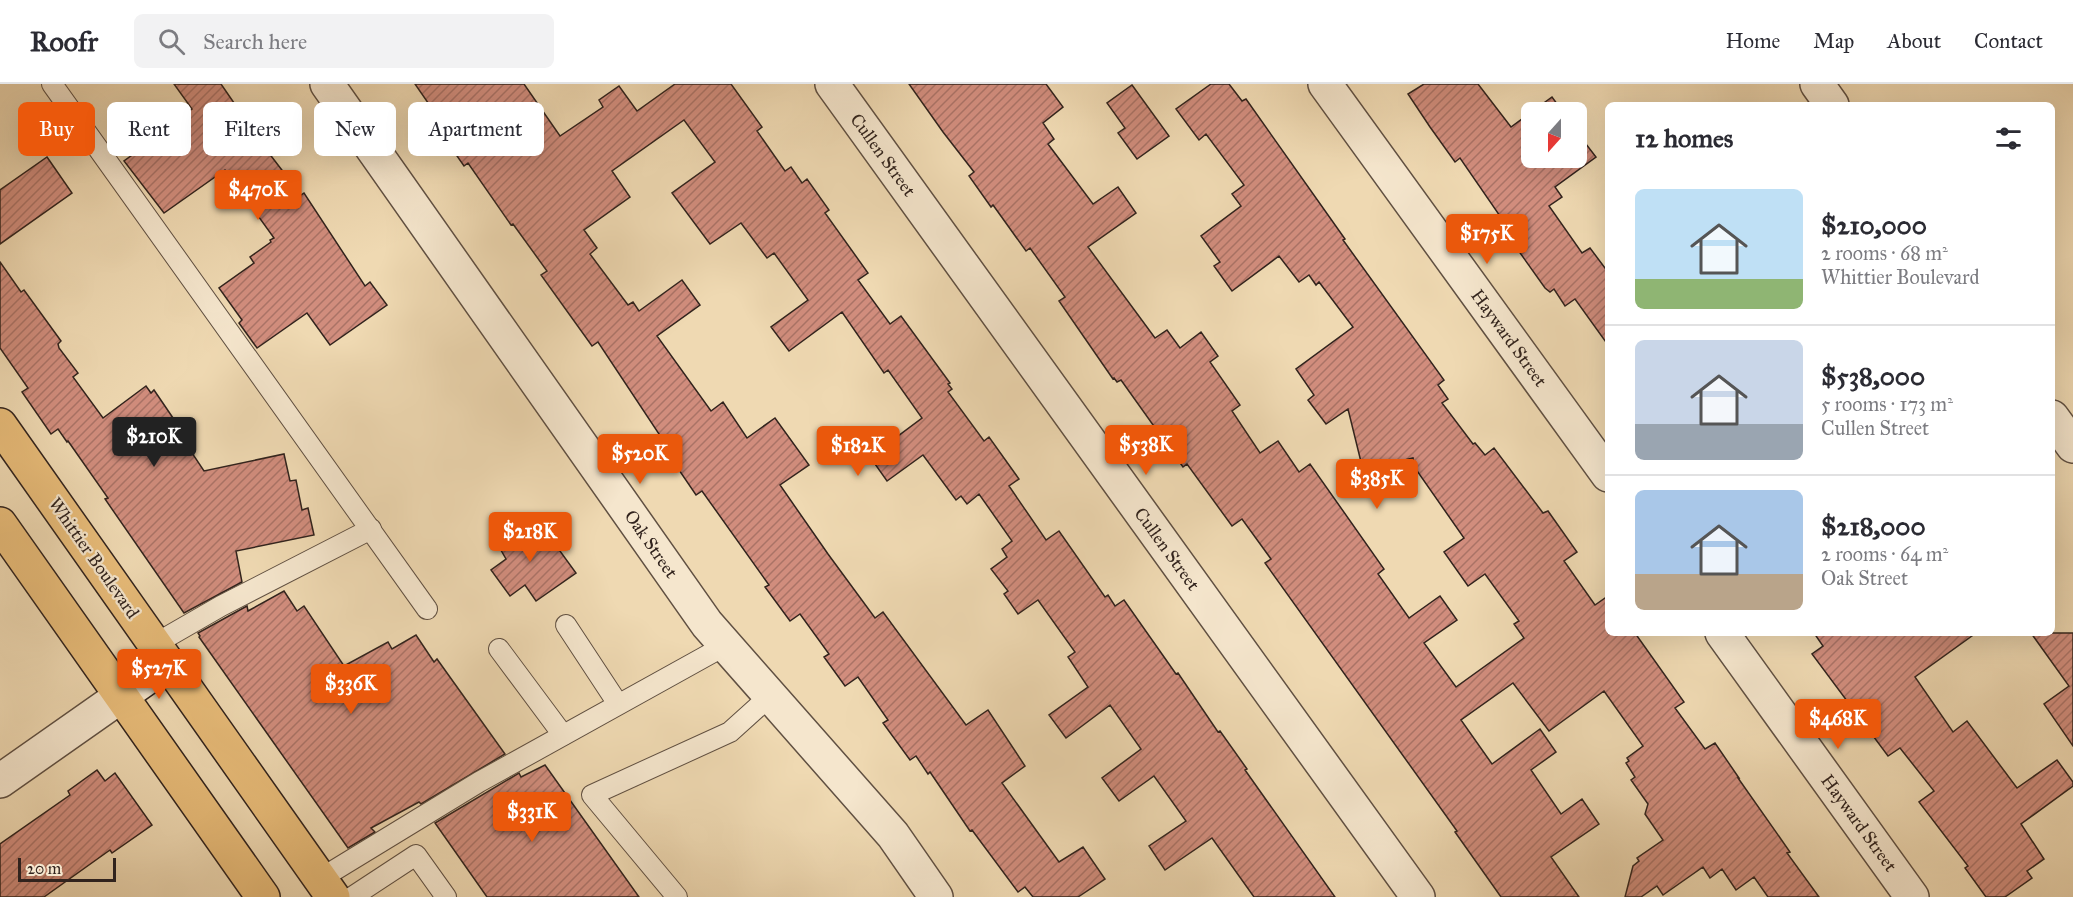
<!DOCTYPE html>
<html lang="en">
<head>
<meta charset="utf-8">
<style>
	:root { --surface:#fff; --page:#f2f2f3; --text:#2b2b33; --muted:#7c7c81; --line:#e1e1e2; --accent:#ea580c }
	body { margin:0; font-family:"IM FELL Great Primer",serif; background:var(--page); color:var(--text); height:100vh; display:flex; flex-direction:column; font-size:22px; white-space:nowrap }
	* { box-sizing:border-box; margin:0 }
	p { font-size:20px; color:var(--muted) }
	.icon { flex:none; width:33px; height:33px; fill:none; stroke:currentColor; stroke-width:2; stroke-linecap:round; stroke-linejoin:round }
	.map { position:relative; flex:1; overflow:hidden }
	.details { position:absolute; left:1605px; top:18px; width:450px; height:534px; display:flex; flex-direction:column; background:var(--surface); border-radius:9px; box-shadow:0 6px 24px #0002 }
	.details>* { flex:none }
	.top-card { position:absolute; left:18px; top:18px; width:570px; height:54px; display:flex; gap:12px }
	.needle { width:39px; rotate:201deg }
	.buttons { position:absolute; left:1521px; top:18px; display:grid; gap:12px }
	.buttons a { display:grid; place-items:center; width:66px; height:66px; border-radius:9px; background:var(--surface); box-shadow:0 6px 24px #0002; font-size:30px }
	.scale { position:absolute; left:18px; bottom:15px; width:98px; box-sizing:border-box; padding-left:6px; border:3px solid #31231d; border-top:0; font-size:16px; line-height:21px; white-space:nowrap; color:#31231d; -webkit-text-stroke:4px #f5e6cd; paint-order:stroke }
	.price { position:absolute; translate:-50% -51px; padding:0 14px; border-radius:6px; background:var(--accent); color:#fff; font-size:20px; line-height:39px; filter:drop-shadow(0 2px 3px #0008) }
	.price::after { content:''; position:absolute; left:50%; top:36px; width:18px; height:14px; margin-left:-9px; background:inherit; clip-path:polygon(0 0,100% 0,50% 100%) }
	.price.selected { background:#222; color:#fff }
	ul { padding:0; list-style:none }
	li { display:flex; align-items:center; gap:18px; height:150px; padding:0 30px }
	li+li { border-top:2px solid var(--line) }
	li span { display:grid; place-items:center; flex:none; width:168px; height:120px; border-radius:9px; color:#555 }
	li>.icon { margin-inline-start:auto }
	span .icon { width:72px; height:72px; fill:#fffc; stroke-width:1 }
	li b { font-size:26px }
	h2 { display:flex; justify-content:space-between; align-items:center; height:72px; padding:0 30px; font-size:26px }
	.chip { padding:0 21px; border-radius:9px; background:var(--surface); box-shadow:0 6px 24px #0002; font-size:21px; line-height:54px }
	.chip.selected { background:var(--accent); color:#fff }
	header { display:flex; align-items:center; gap:36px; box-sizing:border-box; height:84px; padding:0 30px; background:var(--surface); border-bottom:2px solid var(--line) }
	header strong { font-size:28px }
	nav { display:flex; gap:33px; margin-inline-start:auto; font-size:21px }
	.search { width:420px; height:54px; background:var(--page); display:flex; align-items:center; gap:15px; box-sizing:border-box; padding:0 21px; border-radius:9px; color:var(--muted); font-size:22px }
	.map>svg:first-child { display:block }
	.building { fill:url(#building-hatch); stroke:#31231d; stroke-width:1.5 }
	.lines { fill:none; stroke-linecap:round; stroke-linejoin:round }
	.lane-casing { stroke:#605042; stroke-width:22 }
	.street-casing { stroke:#605042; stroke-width:36 }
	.secondary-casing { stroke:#31231d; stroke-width:36 }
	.primary-casing { stroke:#31231d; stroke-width:36 }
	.lane { stroke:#f5e6cd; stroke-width:20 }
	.street { stroke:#f5e6cd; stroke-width:33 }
	.secondary { stroke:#f5e6cd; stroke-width:33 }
	.primary { stroke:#e8bc79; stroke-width:33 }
	.labels { text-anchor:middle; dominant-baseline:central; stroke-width:4.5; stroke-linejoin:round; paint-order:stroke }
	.street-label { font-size:18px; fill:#31231d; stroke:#f5e6cd }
</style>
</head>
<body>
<header>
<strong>Roofr</strong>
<div class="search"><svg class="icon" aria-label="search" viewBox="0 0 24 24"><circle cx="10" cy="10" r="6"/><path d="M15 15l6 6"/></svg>Search here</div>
<nav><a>Home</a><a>Map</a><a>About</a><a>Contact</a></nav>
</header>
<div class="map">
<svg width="2073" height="813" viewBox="0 0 2073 813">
	<defs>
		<pattern id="building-hatch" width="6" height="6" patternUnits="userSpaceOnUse" patternTransform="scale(1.5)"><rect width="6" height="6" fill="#d18d7d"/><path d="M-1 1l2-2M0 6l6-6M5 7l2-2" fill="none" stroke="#aa7366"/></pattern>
	</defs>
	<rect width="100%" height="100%" fill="#efd9b2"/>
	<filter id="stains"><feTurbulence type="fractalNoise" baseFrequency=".00333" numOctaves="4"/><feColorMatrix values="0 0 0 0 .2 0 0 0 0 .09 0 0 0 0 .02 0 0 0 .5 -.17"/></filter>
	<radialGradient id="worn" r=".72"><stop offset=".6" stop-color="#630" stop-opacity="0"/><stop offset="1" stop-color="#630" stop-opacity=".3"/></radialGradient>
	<!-- building -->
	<g class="building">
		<polygon points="174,0 221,0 265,64 301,111 304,109 365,202 370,198 387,221 330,261 307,229 257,264 239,239 242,236 219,204 254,179 250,173 271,158 270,156 274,154 225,86 164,129 124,77 182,35 180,33 192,25"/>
		<polygon points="415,0 524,0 560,52 603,23 599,16 619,2 637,27 675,0 731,0 762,43 757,47 785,87 791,83 802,99 807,95 829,126 825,129 868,189 858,196 890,240 901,232 950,299 948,300 952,305 948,308 984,357 989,353 1019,395 1009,402 1046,456 1059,447 1105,513 1108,511 1115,522 1124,516 1176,590 1178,589 1218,648 1220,647 1247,685 1245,686 1335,813 1254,813 1212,754 1165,786 1149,762 1186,737 1154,692 1119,717 1102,694 1141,665 1110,621 1066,654 1049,631 1088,603 1068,573 1075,568 1038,516 1018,530 1004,510 1008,507 991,485 1007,473 1002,465 1012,457 979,410 967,420 961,412 956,416 923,371 887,397 870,373 922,334 888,286 884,289 842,228 789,267 771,243 808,216 774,169 767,174 741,139 710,160 672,109 715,78 684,36 612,87 630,113 584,146 597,164 590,170 628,221 633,218 639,227 682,196 700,221 657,252 711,327 723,318 747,354 775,334 809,381 780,401 828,470 875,534 883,528 966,641 988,626 1025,682 1002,699 1059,778 1083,763 1105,795 1078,813 1033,813 1025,803 1018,808 972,746 970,747 930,688 928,690 916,672 910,676 883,639 888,636 858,593 845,602 824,573 829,570 800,530 790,537 765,503 769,501 702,407 696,411 662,361 665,359 598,258 592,262 541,191 547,187 513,140 511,141 468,79 464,82 436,42 442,39"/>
		<polygon points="909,0 1046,0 1063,23 1043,39 1054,55 1048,60 1093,120 1118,103 1136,129 1088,163 1155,254 1167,246 1180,264 1201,248 1218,272 1210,278 1240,321 1232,327 1260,369 1278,357 1299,388 1310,380 1384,485 1378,490 1409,534 1440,512 1457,536 1424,559 1456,603 1524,554 1514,540 1519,537 1485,490 1468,502 1444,468 1464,454 1415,384 1413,374 1363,386 1348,325 1326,340 1308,316 1314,311 1296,285 1353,243 1319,198 1316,201 1309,191 1299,198 1279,172 1232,207 1214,182 1220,178 1201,152 1241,122 1232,110 1244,101 1206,50 1199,56 1176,25 1211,0 1229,0 1242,17 1246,15 1345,155 1343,156 1444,296 1438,301 1448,315 1442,319 1473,360 1475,359 1485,371 1494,364 1543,429 1548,427 1577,468 1564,477 1595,521 1608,512 1608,549 1635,549 1684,618 1675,624 1705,665 1715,659 1739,694 1738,694 1790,768 1787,769 1819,813 1768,813 1754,793 1736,806 1722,785 1710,794 1703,783 1663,811 1657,802 1641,813 1625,813 1633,782 1639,777 1637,774 1663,756 1645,730 1648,720 1631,696 1635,693 1626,679 1629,677 1627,674 1643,662 1604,607 1549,647 1513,599 1461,636 1492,680 1540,645 1556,668 1531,686 1561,730 1582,715 1599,740 1551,773 1579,813 1501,813 1455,748 1457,747 1265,479 1271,475 1242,435 1232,442 1187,380 1183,383 1121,296 1117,298 1114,294 1113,295 1059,217 1065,213 1030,164 1026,167 993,121 991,123 969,92 974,88 943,48"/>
		<polygon points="1424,0 1478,0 1511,43 1552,13 1563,28 1532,28 1532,74 1576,74 1576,47 1596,73 1555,103 1562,113 1549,122 1582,169 1590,164 1608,188 1608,261 1575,215 1565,222 1554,205 1550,208 1545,204 1496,135 1500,132 1460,74 1455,78 1430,43 1408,10"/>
		<polygon points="1132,1 1169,52 1137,75 1118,49 1125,44 1107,19"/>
		<polygon points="47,73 72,109 0,160 0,106"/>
		<polygon points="0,178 21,208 24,206 61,257 58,260 59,264 78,289 73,293 103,334 146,302 151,309 154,306 171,331 183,349 180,351 204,387 284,370 290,397 296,396 302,426 308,424 314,451 236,467 242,498 184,529 105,415 108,414 68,357 67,358 58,345 51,350 22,308 28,304 0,264"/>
		<polygon points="519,437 523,444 525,442 541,464 552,456 576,489 536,517 525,501 510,512 491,486 506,475 494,454"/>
		<polygon points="284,507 297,527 304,522 344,582 388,558 392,565 416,551 434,578 437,575 505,670 421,720 419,718 371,744 375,748 348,764 199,553 200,552 198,549 227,533 247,522 248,527"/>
		<polygon points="1814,549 1976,549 1915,593 1953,648 1967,637 2017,704 2057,676 2073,698 2073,702 2021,740 2044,775 2027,787 2032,794 2005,813 1986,813 1965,784 1968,782 1919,718 1934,707 1900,664 1888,672 1812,570 1823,562"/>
		<polygon points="2031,549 2073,549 2073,662 2044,620 2069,602"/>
		<polygon points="545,681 639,813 487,813 435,739 519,689 521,693"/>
		<polygon points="97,686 105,697 115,689 152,741 112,769 110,766 44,813 0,813 0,760 70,711 68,707"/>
	</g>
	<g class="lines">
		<defs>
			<g id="lane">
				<polyline points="52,0 427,525"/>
				<polyline points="566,541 618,620"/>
				<polyline points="155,560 221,522 371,445"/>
				<polyline points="499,565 563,651"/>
				<polyline points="320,795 479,698 726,561"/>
				<polyline points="352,813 416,771 446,813"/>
				<polyline points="677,813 592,711 730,648 770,612"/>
			</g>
			<g id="street">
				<polyline points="327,0 707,540 893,751 936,813"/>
				<polyline points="832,0 1418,813"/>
				<polyline points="1325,0 1608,391"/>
				<polyline points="1817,0 1832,21"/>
				<polyline points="2052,333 2073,362"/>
				<polyline points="1722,549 1912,813"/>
				<polyline points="0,697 121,612"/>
			</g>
			<polyline id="secondary" points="121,612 168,579"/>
			<g id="primary">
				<polyline points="0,341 333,813"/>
				<polyline points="0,440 263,813"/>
			</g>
		</defs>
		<!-- lane casing -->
		<use href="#lane" class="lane-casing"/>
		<!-- street casing -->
		<use href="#street" class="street-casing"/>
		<!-- secondary casing -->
		<use href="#secondary" class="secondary-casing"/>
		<!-- primary casing -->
		<use href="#primary" class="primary-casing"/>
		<!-- lane -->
		<use href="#lane" class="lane"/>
		<!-- street -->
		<use href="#street" class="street"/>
		<!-- secondary -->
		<use href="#secondary" class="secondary"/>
		<!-- primary -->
		<use href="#primary" class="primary"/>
	</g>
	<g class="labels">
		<!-- street labels -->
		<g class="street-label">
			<text transform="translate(883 71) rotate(54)">Cullen Street</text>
			<text transform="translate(1509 254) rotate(54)">Hayward Street</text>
			<text transform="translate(651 460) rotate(55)">Oak Street</text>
			<text transform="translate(1167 465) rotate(54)">Cullen Street</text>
			<text transform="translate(94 474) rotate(55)">Whittier Boulevard</text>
			<text transform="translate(1859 739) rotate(54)">Hayward Street</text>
		</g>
	</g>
	<rect width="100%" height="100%" filter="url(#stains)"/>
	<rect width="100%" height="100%" fill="url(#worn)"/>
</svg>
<div class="buttons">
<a><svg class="needle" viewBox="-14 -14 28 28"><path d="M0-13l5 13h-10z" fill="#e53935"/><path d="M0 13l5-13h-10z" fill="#7c7c81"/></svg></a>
</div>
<div class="scale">20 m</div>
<b class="price" style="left:258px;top:137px">$470K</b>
<b class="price" style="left:1487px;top:181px">$175K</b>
<b class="price selected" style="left:154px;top:384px">$210K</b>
<b class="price" style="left:1146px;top:392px">$538K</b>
<b class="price" style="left:858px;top:393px">$182K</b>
<b class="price" style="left:640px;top:401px">$520K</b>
<b class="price" style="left:1377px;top:426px">$385K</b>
<b class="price" style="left:530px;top:479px">$218K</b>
<b class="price" style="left:159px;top:616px">$527K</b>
<b class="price" style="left:351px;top:631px">$336K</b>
<b class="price" style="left:1838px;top:666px">$468K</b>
<b class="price" style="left:532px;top:759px">$331K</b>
<div class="top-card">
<a class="chip selected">Buy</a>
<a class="chip">Rent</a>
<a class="chip">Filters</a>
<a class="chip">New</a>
<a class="chip">Apartment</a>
</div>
<section class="details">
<h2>12 homes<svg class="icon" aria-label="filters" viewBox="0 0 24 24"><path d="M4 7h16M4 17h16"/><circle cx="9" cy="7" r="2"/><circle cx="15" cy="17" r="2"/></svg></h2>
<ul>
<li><span style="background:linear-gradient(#bfe0f5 75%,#8fb573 0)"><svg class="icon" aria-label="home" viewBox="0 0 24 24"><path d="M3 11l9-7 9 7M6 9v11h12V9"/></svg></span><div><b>$210,000</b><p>2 rooms · 68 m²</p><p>Whittier Boulevard</p></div></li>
<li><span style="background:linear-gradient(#c9d6e8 70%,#9aa5b1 0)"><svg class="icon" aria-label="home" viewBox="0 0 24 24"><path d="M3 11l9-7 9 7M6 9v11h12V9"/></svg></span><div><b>$538,000</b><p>5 rooms · 173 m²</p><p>Cullen Street</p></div></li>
<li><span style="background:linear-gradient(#a9c7e8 70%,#b9a48a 0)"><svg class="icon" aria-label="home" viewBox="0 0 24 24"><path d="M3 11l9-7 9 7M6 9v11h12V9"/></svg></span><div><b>$218,000</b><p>2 rooms · 64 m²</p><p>Oak Street</p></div></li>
</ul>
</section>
</div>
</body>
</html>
